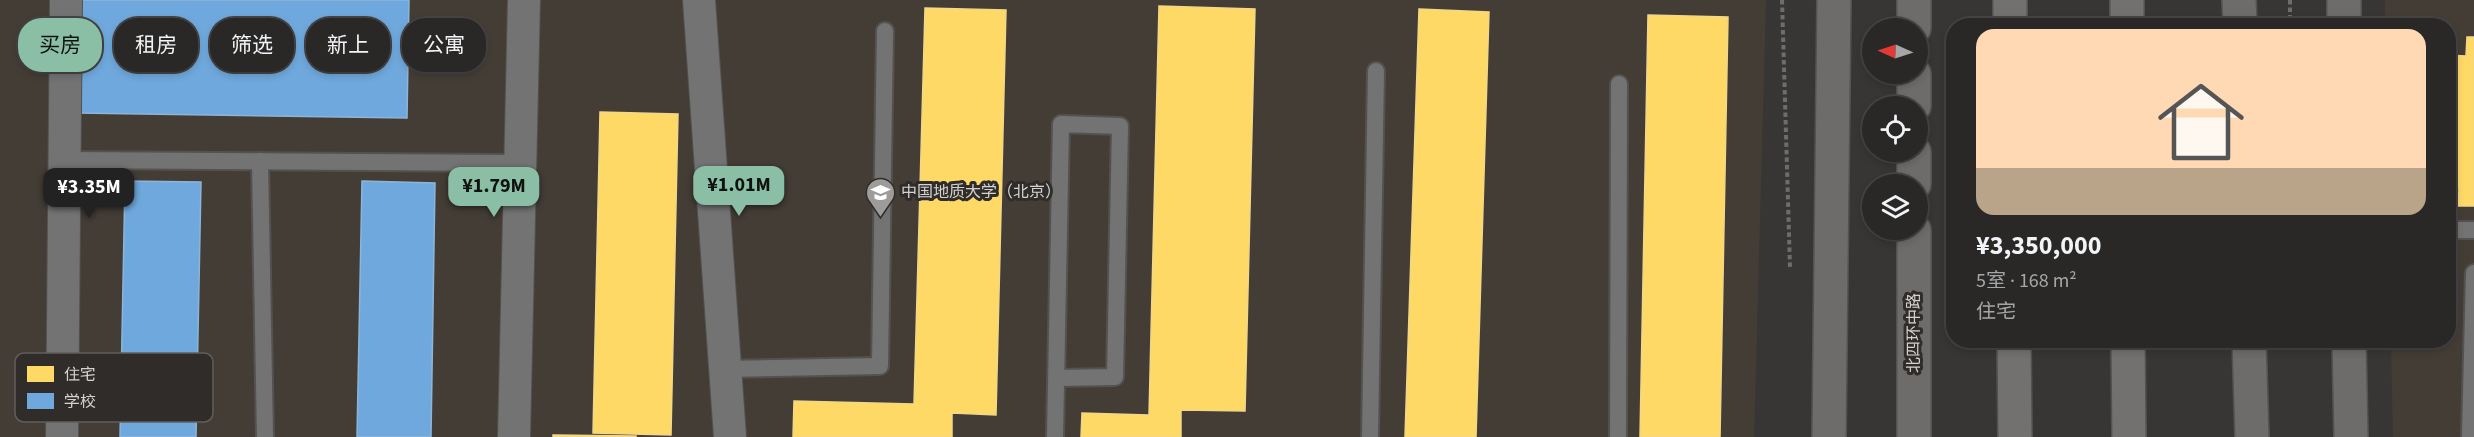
<!DOCTYPE html>
<html lang="zh">
<head>
<meta charset="utf-8">
<style>
	:root { --surface:#2a2827; --page:#363433; --text:#f1f3f6; --muted:#a5a6a7; --line:#464444; --accent:#8abfa5 }
	body { margin:0; font-family:"Source Sans 3","Noto Sans SC",sans-serif; background:var(--page); color:var(--text); height:100vh; display:flex; flex-direction:column; font-size:22px; white-space:nowrap }
	* { box-sizing:border-box; margin:0 }
	p { font-size:20px; color:var(--muted) }
	.icon { flex:none; width:33px; height:33px; fill:none; stroke:currentColor; stroke-width:2; stroke-linecap:round; stroke-linejoin:round }
	.map { position:relative; flex:1; overflow:hidden }
	.panel { position:absolute; left:1946px; top:18px; width:510px; height:330px; display:flex; flex-direction:column; background:var(--surface); border-radius:24px; box-shadow:0 3px 9px #0003,0 0 0 2px var(--line) }
	.panel>* { flex:none }
	.banner { position:absolute; left:18px; top:18px; width:570px; height:54px; display:flex; gap:12px }
	.needle { width:39px; rotate:273deg }
	.controls { position:absolute; left:1862px; top:18px; display:grid; gap:12px }
	.controls a { display:grid; place-items:center; width:66px; height:66px; border-radius:50%; background:var(--surface); box-shadow:0 3px 9px #0003,0 0 0 2px var(--line); font-size:30px }
	.price { position:absolute; translate:-50% -51px; padding:0 14px; border-radius:12px; background:var(--accent); color:#111; font-size:20px; line-height:39px; filter:drop-shadow(0 2px 3px #0008) }
	.price::after { content:''; position:absolute; left:50%; top:36px; width:18px; height:14px; margin-left:-9px; background:inherit; clip-path:polygon(0 0,100% 0,50% 100%) }
	.price.current { background:#222; color:#fff }
	ul { padding:0; list-style:none }
	li { display:grid; align-content:center; gap:12px; height:318px; padding:0 30px }
	li span { display:grid; place-items:center; height:186px; border-radius:18px; color:#555 }
	li>.icon { margin-inline-start:auto }
	span .icon { width:108px; height:108px; fill:#fffc; stroke-width:1 }
	li b { font-size:26px }
	.chip { padding:0 21px; border-radius:24px; background:var(--surface); box-shadow:0 3px 9px #0003,0 0 0 2px var(--line); font-size:21px; line-height:54px }
	.chip.current { background:var(--accent); color:#111 }
	.map>svg:first-child { display:block }
	.built { fill:#443d36 }
	.homes { fill:#ffd966; stroke:#f2d786; stroke-width:1.5 }
	.schools { fill:#6fa8dc; stroke:#8db5d9; stroke-width:1.5 }
	.lines { fill:none; stroke-linecap:round; stroke-linejoin:round }
	.lane-casing { stroke:#535251; stroke-width:20 }
	.street-casing { stroke:#535251; stroke-width:34 }
	.secondary-casing { stroke:#535251; stroke-width:36 }
	.highway-casing { stroke:#535251; stroke-width:36 }
	.path { stroke:#6f6d6c; stroke-width:4; stroke-dasharray:4.5 3; stroke-linecap:butt }
	.lane { stroke:#747373; stroke-width:16 }
	.street { stroke:#747373; stroke-width:32 }
	.secondary { stroke:#6e6c6b; stroke-width:33 }
	.highway { stroke:#727170; stroke-width:33 }
	.labels { text-anchor:middle; dominant-baseline:central; stroke-width:6; stroke-linejoin:round; paint-order:stroke }
	.poi-label { font-size:16px; fill:#d4d3d1; stroke:#2f2c29; text-anchor:start }
	.street-label { font-size:16px; fill:#d4d3d1; stroke:#2f2c29 }
	.key { fill:#2f2c29; stroke:#615e5b; stroke-width:1.5 }
	.key-label { font-size:16px; fill:#d4d3d1 }
</style>
</head>
<body>
<div class="map">
<svg width="2474" height="437" viewBox="0 0 2474 437">
	<rect width="100%" height="100%" fill="#383634"/>
	<!-- built -->
	<g class="built">
		<polygon points="0,0 1766,0 1754,437 0,437"/>
		<polygon points="2385,0 2474,0 2474,437 2393,437 2391,341 2448,340 2448,26 2385,25"/>
	</g>
	<!-- homes -->
	<g class="homes">
		<polygon points="1159,6 1255,9 1245,411 1181,410 1181,437 1081,437 1082,413 1149,415"/>
		<polygon points="925,8 1006,10 996,415 952,413 952,437 793,437 794,401 914,404"/>
		<polygon points="1419,9 1489,12 1476,437 1405,437"/>
		<polygon points="1648,15 1728,17 1720,437 1640,437"/>
		<polygon points="2467,37 2474,37 2474,206 2458,206 2459,189 2448,188 2448,55 2466,56"/>
		<polygon points="600,112 678,114 671,435 593,433"/>
		<polygon points="553,435 636,436 636,437 553,437"/>
	</g>
	<!-- schools -->
	<g class="schools">
		<polygon points="79,0 409,0 407,118 77,113"/>
		<polygon points="125,181 201,182 196,437 120,437"/>
		<polygon points="362,181 435,183 431,437 357,437"/>
	</g>
	<g class="lines">
		<defs>
			<g id="lane">
				<polyline points="65,160 520,163"/>
				<polyline points="260,161 265,437"/>
				<polyline points="2448,230 2474,230"/>
				<polyline points="725,369 880,366 885,31"/>
				<polyline points="1055,437 1061,124 1120,126 1115,377 1057,378"/>
				<polyline points="1370,437 1376,71"/>
				<polyline points="1618,437 1619,84"/>
				<polyline points="2470,437 2474,273"/>
			</g>
			<g id="street">
				<polyline points="699,0 730,437"/>
				<polyline points="62,437 66,0"/>
				<polyline points="514,437 524,0"/>
			</g>
			<g id="secondary">
				<polyline points="2239,0 2240,26"/>
				<polyline points="2344,0 2344,26"/>
				<polyline points="1914,28 1914,0"/>
				<polyline points="1914,106 1914,74"/>
				<polyline points="1914,184 1914,152"/>
				<polyline points="2249,340 2252,437"/>
				<polyline points="2349,340 2351,437"/>
				<polyline points="1829,437 1834,0"/>
				<polyline points="1914,437 1914,230"/>
			</g>
			<g id="highway">
				<polyline points="2010,0 2010,26"/>
				<polyline points="2127,0 2127,26"/>
				<polyline points="2014,340 2015,437"/>
				<polyline points="2128,340 2129,437"/>
			</g>
		</defs>
		<!-- lane casing -->
		<use href="#lane" class="lane-casing"/>
		<!-- street casing -->
		<use href="#street" class="street-casing"/>
		<!-- secondary casing -->
		<use href="#secondary" class="secondary-casing"/>
		<!-- highway casing -->
		<use href="#highway" class="highway-casing"/>
		<!-- path -->
		<g class="path">
			<polyline points="1782,0 1790,268"/>
			<polyline points="2290,0 2290,26"/>
		</g>
		<!-- lane -->
		<use href="#lane" class="lane"/>
		<!-- street -->
		<use href="#street" class="street"/>
		<!-- secondary -->
		<use href="#secondary" class="secondary"/>
		<!-- highway -->
		<use href="#highway" class="highway"/>
	</g>
	<!-- icons -->
	<defs>
		<symbol id="university-pin" viewBox="-11 -11 22 30"><path d="M0 17L-7.5 6A9.5 9.5 0 1 1 7.5 6Z" fill="#9d9c9a" stroke="#2f2c29"/><path d="M0-5L7-2L0 1L-7-2ZM-4 1L0 2.5L4 1V4Q0 6-4 4Z" fill="#fff"/></symbol>
	</defs>
	<g fill-rule="evenodd">
		<use href="#university-pin" x="864" y="176" width="33" height="45"/>
	</g>
	<g class="labels">
		<!-- poi labels -->
		<g class="poi-label">
			<text x="901" y="192">中国地质大学（北京）</text>
		</g>
		<!-- street labels -->
		<g class="street-label">
			<text transform="translate(1914 333) rotate(-90)">北四环中路</text>
		</g>
	</g>
	<!-- legend -->
	<rect x="15" y="353" width="198" height="69" rx="9" class="key"/>
	<rect x="27" y="366" width="27" height="16" fill="#ffd966"/>
	<rect x="27" y="393" width="27" height="16" fill="#6fa8dc"/>
	<g class="key-label">
		<text x="64" y="380">住宅</text>
		<text x="64" y="407">学校</text>
	</g>
</svg>
<div class="controls">
<a><svg class="needle" viewBox="-14 -14 28 28"><path d="M0-13l5 13h-10z" fill="#e53935"/><path d="M0 13l5-13h-10z" fill="#a5a6a7"/></svg></a>
<a><svg class="icon" aria-label="locate" viewBox="0 0 24 24"><circle cx="12" cy="12" r="6"/><path d="M12 2v4M12 18v4M2 12h4M18 12h4"/></svg></a>
<a><svg class="icon" aria-label="layers" viewBox="0 0 24 24"><path d="M12 4l9 5-9 5-9-5zM3 14l9 5 9-5"/></svg></a>
</div>
<b class="price" style="left:739px;top:217px">¥1.01M</b>
<b class="price" style="left:494px;top:218px">¥1.79M</b>
<b class="price current" style="left:89px;top:219px">¥3.35M</b>
<div class="banner">
<a class="chip current">买房</a>
<a class="chip">租房</a>
<a class="chip">筛选</a>
<a class="chip">新上</a>
<a class="chip">公寓</a>
</div>
<section class="panel">
<ul>
<li><span style="background:linear-gradient(#ffd9b3 75%,#b9a48a 0)"><svg class="icon" aria-label="home" viewBox="0 0 24 24"><path d="M3 11l9-7 9 7M6 9v11h12V9"/></svg></span><div><b>¥3,350,000</b><p>5室 · 168 m²</p><p>住宅</p></div></li>
</ul>
</section>
</div>
</body>
</html>
